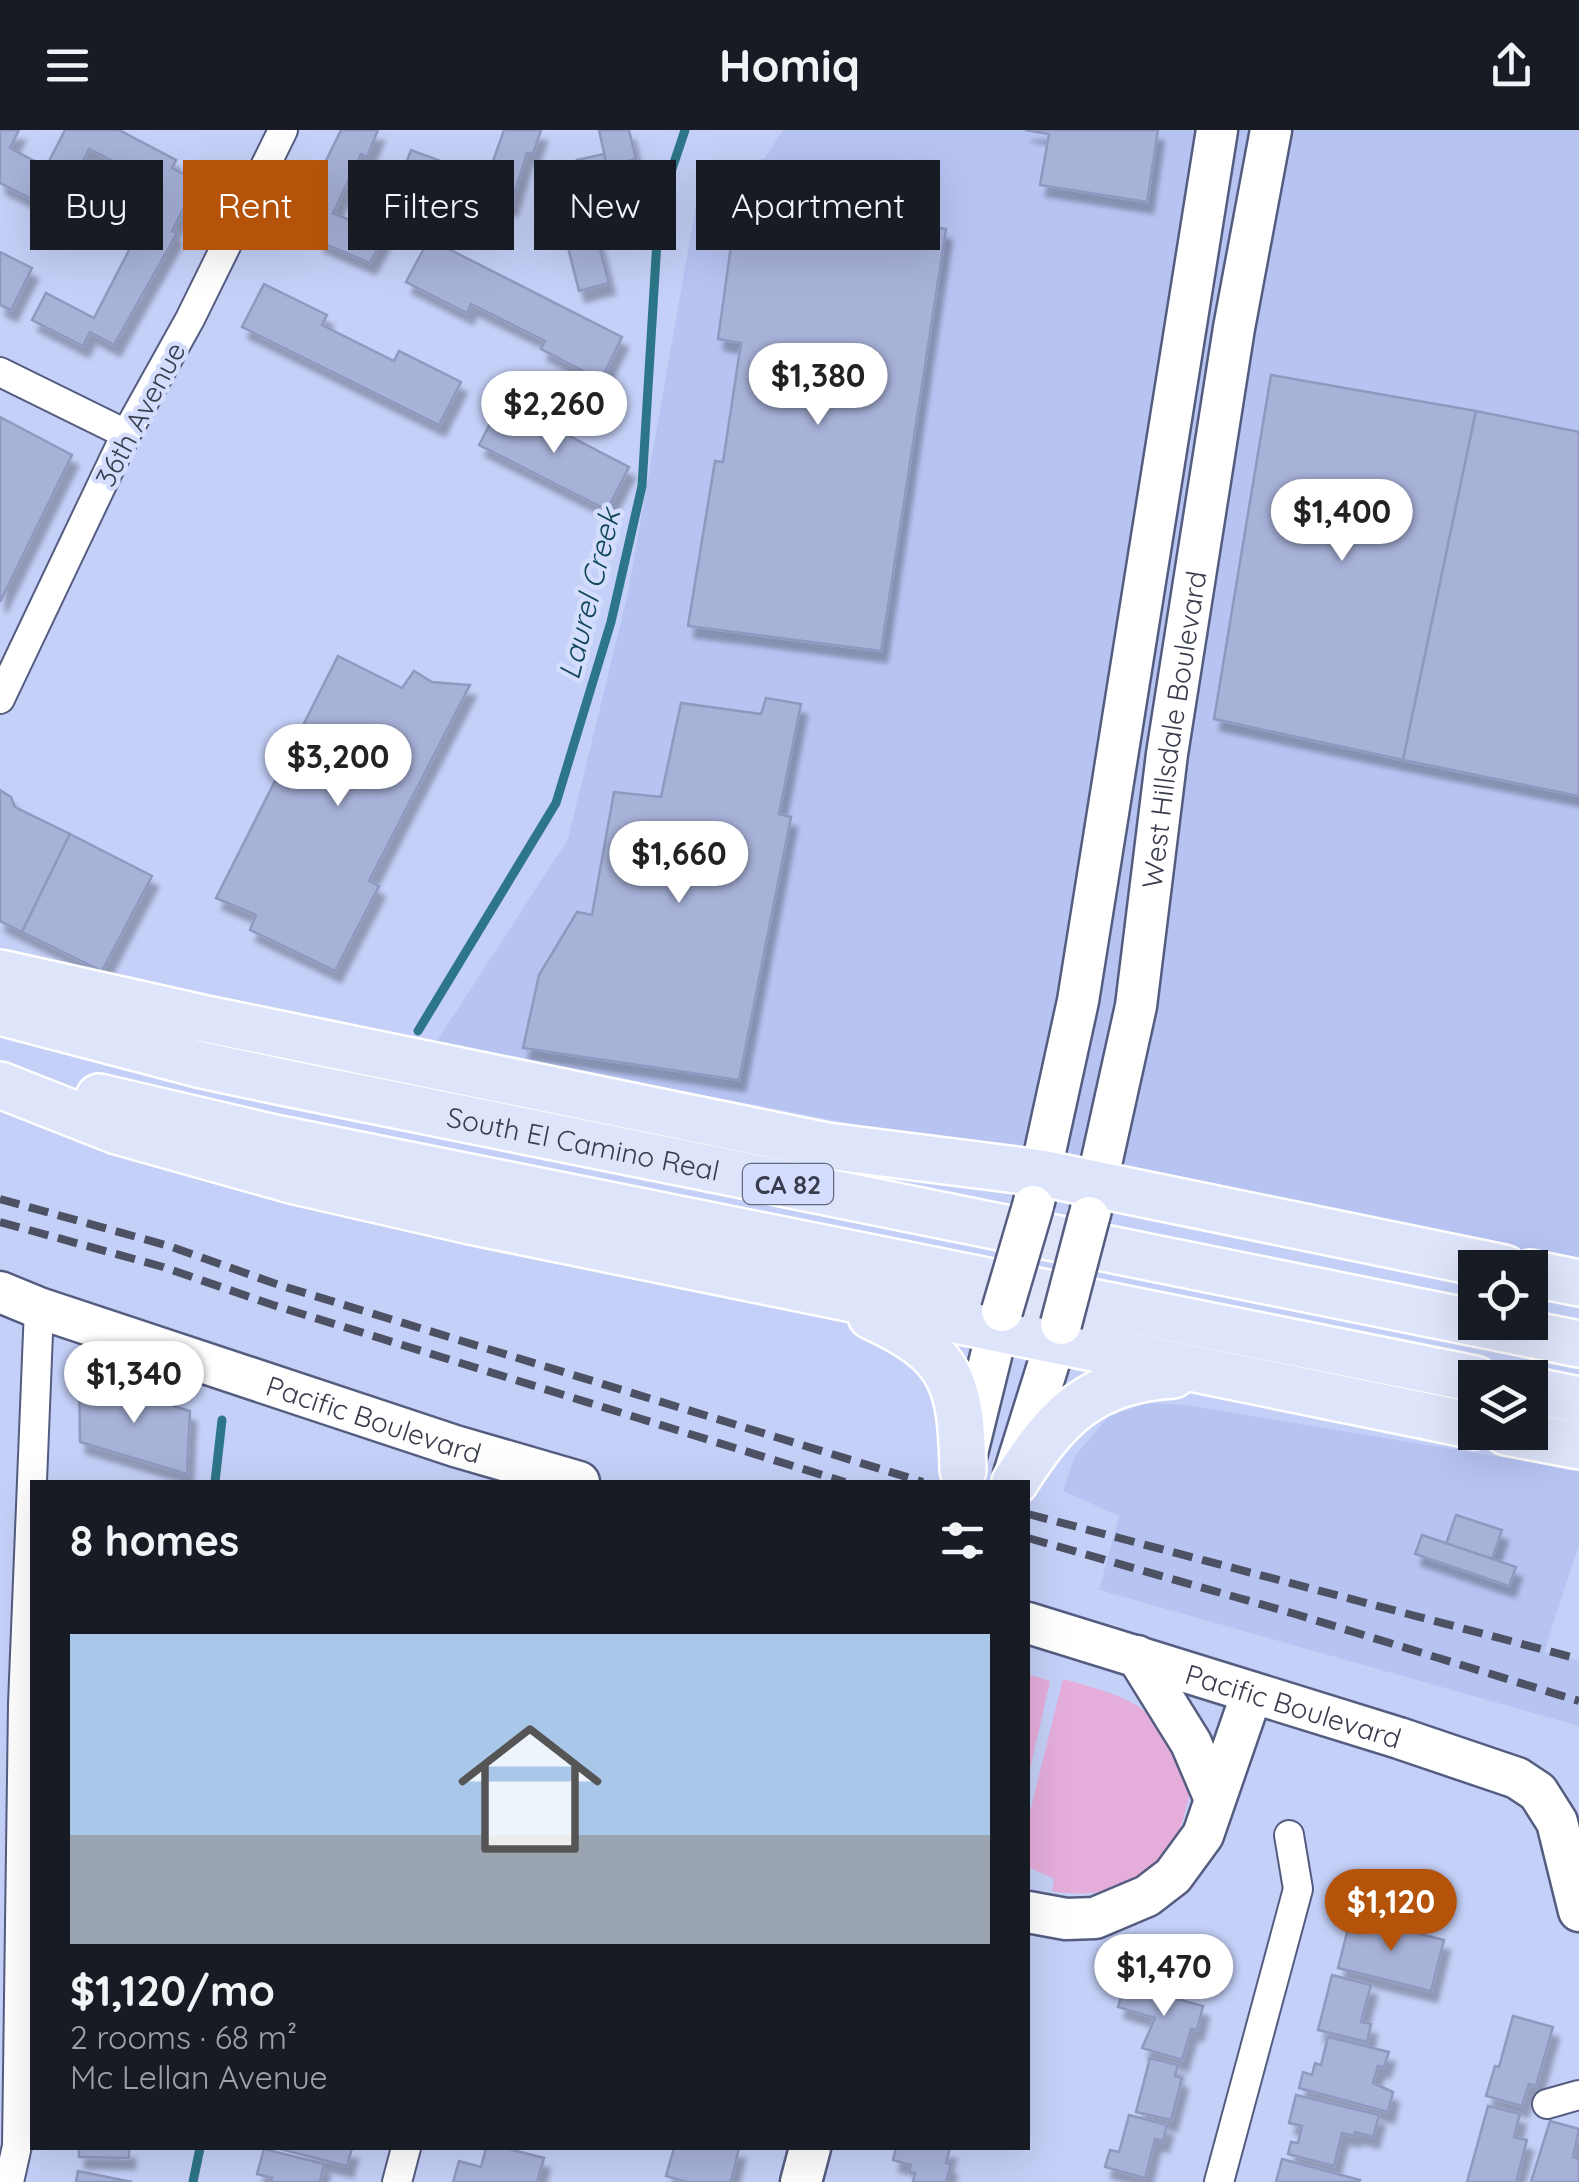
<!DOCTYPE html>
<html lang="en">
<head>
<meta charset="utf-8">
<style>
	:root { --surface:#171b24; --page:#20242c; --text:#f1f3f6; --muted:#9ea1a6; --accent:#b45309 }
	body { margin:0; font-family:Quicksand,sans-serif; background:var(--page); color:var(--text); height:100vh; display:flex; flex-direction:column; font-size:38px; white-space:nowrap }
	* { box-sizing:border-box; margin:0 }
	p { font-size:32px; color:var(--muted) }
	.icon { flex:none; width:55px; height:55px; fill:none; stroke:currentColor; stroke-width:2; stroke-linecap:round; stroke-linejoin:round }
	.map { position:relative; flex:1; overflow:hidden }
	.details { position:absolute; left:30px; top:1350px; width:1000px; height:670px; display:flex; flex-direction:column; background:var(--surface); border-radius:0px; box-shadow:0 10px 40px #0002 }
	.details>* { flex:none }
	.guide { position:absolute; left:30px; top:30px; width:1000px; height:90px; display:flex; gap:20px }
	.buttons { position:absolute; left:1458px; top:1120px; display:grid; gap:20px }
	.buttons a { display:grid; place-items:center; width:90px; height:90px; border-radius:0px; background:var(--surface); box-shadow:0 10px 40px #0002; font-size:50px }
	.price { position:absolute; translate:-50% -85px; padding:0 22px; border-radius:35px; background:#fff; color:#222; font-size:32px; line-height:65px; filter:drop-shadow(0 2px 5px #0008) }
	.price::after { content:''; position:absolute; left:50%; top:60px; width:30px; height:22px; margin-left:-15px; background:inherit; clip-path:polygon(0 0,100% 0,50% 100%) }
	.price.selected { background:var(--accent); color:#fff }
	ul { padding:0; list-style:none }
	li { display:grid; align-content:center; gap:20px; height:530px; padding:0 40px }
	li span { display:grid; place-items:center; height:310px; border-radius:0px; color:#555 }
	li>.icon { margin-inline-start:auto }
	span .icon { width:180px; height:180px; fill:#fffc; stroke-width:1 }
	li b { font-size:42px }
	h2 { display:flex; justify-content:space-between; align-items:center; height:120px; padding:0 40px; font-size:42px }
	.tag { padding:0 35px; border-radius:0px; background:var(--surface); box-shadow:0 10px 40px #0002; font-size:35px; line-height:90px }
	.tag.selected { background:var(--accent); color:#fff }
	header { display:flex; justify-content:space-between; align-items:center; height:130px; padding:0 40px; background:var(--surface); font-size:45px; font-weight:700 }
	.map>svg:first-child { display:block }
	.built { fill:#b7c4f2 }
	.green { fill:#e5adda }
	.lines { fill:none; stroke-linecap:round; stroke-linejoin:round }
	.stream { stroke:#2d7588; stroke-width:9 }
	.building { fill:#a8b2d9; stroke:#8f99bf; stroke-width:2.5; filter:url(#shadow) }
	.street-casing { stroke:#545d80; stroke-width:32 }
	.secondary-casing { stroke:#545d80; stroke-width:45 }
	.primary-casing { stroke:#fff; stroke-width:50 }
	.street { stroke:#fff; stroke-width:28 }
	.secondary { stroke:#fff; stroke-width:40 }
	.primary { stroke:#dee4f9; stroke-width:45 }
	.rail { stroke:#4c5164; stroke-width:8; stroke-dasharray:20 10; stroke-linecap:butt }
	.secondary-bridge-casing { stroke:#545d80; stroke-width:45; stroke-linecap:butt }
	.secondary-bridge { stroke:#fff; stroke-width:40 }
	.labels { text-anchor:middle; dominant-baseline:central; stroke-width:9; stroke-linejoin:round; paint-order:stroke }
	.shield { fill:#d4ddfd; stroke:#676c81; stroke-width:2.5 }
	.shield-label { font-size:25px; font-weight:bold; fill:#383c4c }
	.street-label { font-size:28px; fill:#383c4c; stroke:#d4ddfd }
	.water-label { font-size:30px; font-style:italic; fill:#0f4853; stroke:#d4ddfd }
</style>
</head>
<body>
<header><svg class="icon" aria-label="menu" viewBox="0 0 24 24"><path d="M4 6h16M4 12h16M4 18h16"/></svg>Homiq<svg class="icon" aria-label="share" viewBox="0 0 24 24"><path d="M12 15V3M7 8l5-5 5 5M5 13v7h14v-7"/></svg></header>
<div class="map">
<svg width="1579" height="2052" viewBox="0 0 1579 2052">
	<defs>
		<filter id="shadow"><feDropShadow dx="6" dy="11" stdDeviation="2.5" flood-color="#0004"/></filter>
	</defs>
	<rect width="100%" height="100%" fill="#c5d0f8"/>
	<!-- built -->
	<g class="built">
		<polygon points="783,0 1579,0 1579,1133 435,914 568,709 628,463 701,46 765,28"/>
		<polygon points="1147,1273 1185,1275 1579,1340 1579,1415 1544,1522 1579,1530 1579,1596 1099,1460 1119,1386 1063,1361 1075,1326 1109,1286"/>
	</g>
	<!-- green -->
	<g class="green">
		<polygon points="1028,1544 1050,1551 1028,1648"/>
		<path d="M1063,1549C1087,1556 1114,1562 1136,1575C1151,1584 1162,1599 1171,1614C1177,1624 1188,1637 1190,1648C1192,1660 1187,1674 1184,1686C1168,1748 1111,1772 1052,1761L1054,1749L1028,1737V1690Z"/>
	</g>
	<g class="lines">
		<!-- stream -->
		<g class="stream">
			<polyline points="418,901 556,673 611,492 642,356 659,78 685,0"/>
			<polyline points="215,1352 222,1290"/>
			<polyline points="193,2052 200,2018"/>
		</g>
	</g>
	<!-- building -->
	<g class="building">
		<polygon points="0,0 19,0 10,18 46,37 65,0 119,0 176,30 172,38 197,51 172,101 177,103 114,215 90,202 83,216 32,190 46,163 94,188 162,56 89,19 72,52 60,46 44,75 0,53"/>
		<polygon points="341,0 378,0 367,27 361,24 333,83 385,105 370,133 318,111 323,102 297,90"/>
		<polygon points="504,0 541,0 533,24 527,23 511,75 483,67 480,76 400,49 411,20 487,48"/>
		<polygon points="599,0 629,0 636,29 607,36"/>
		<polygon points="1025,0 1158,0 1147,72 1040,55 1049,4"/>
		<polygon points="604,24 617,78 591,84 577,30"/>
		<polygon points="587,71 609,153 579,161 558,78"/>
		<polygon points="845,80 946,99 881,521 688,496 715,331 723,332 741,213 718,209 731,116 765,91 838,102"/>
		<polygon points="429,109 622,207 601,250 541,219 545,211 471,174 467,183 406,152"/>
		<polygon points="0,122 32,138 11,180 0,175"/>
		<polygon points="264,154 327,185 322,195 394,231 399,221 461,252 439,295 242,197"/>
		<polygon points="1271,245 1476,281 1403,630 1214,589"/>
		<polygon points="502,271 629,337 607,380 479,315"/>
		<polygon points="1476,281 1579,302 1579,666 1403,630"/>
		<polygon points="0,287 72,325 0,472"/>
		<polygon points="338,526 402,558 414,541 432,552 470,555 369,751 379,756 335,841 250,800 256,785 216,768"/>
		<polygon points="766,568 801,574 779,684 791,687 739,950 523,918 539,845 577,782 592,785 614,662 661,667 681,573 761,584"/>
		<polygon points="0,660 11,667 15,677 70,704 22,802 0,791"/>
		<polygon points="70,704 152,746 102,841 22,802"/>
		<polygon points="79,1248 190,1281 187,1344 80,1312"/>
		<polygon points="1456,1385 1502,1400 1492,1429 1446,1414"/>
		<polygon points="1422,1405 1516,1437 1509,1456 1415,1424"/>
		<polygon points="1351,1787 1444,1810 1431,1861 1338,1838"/>
		<polygon points="1332,1845 1371,1855 1361,1892 1371,1894 1367,1912 1318,1900"/>
		<polygon points="1125,1854 1203,1876 1197,1900 1191,1899 1182,1930 1142,1918 1155,1888 1118,1877"/>
		<polygon points="1513,1886 1553,1897 1536,1956 1529,1954 1522,1976 1486,1966 1495,1936 1499,1937"/>
		<polygon points="1328,1907 1389,1922 1384,1937 1378,1936 1373,1953 1393,1962 1388,1982 1299,1958 1303,1942 1312,1945 1315,1933 1321,1935"/>
		<polygon points="1150,1928 1178,1935 1175,1946 1182,1948 1171,1990 1136,1982"/>
		<polygon points="1296,1965 1379,1985 1373,2007 1355,2002 1354,2006 1342,2003 1334,2036 1288,2024 1291,2012 1298,2013 1302,1996 1289,1993"/>
		<polygon points="1488,1976 1520,1984 1514,2007 1527,2010 1516,2052 1467,2052"/>
		<polygon points="1129,1985 1167,1995 1163,2011 1155,2009 1145,2048 1105,2037 1110,2020 1119,2022"/>
		<polygon points="1550,1991 1579,1999 1573,2027 1579,2029 1579,2052 1531,2052"/>
		<polygon points="79,2018 129,2018 129,2028 79,2027"/>
		<polygon points="276,2018 352,2018 347,2036"/>
		<polygon points="486,2018 505,2018 544,2028 537,2052 453,2052 459,2031 481,2037"/>
		<polygon points="674,2018 739,2018 731,2052 687,2052 666,2046"/>
		<polygon points="896,2018 950,2018 946,2033 951,2034 946,2052 913,2052 915,2043 909,2042 911,2035 893,2030"/>
		<polygon points="264,2019 324,2034 320,2052 271,2052 272,2048 257,2044"/>
		<polygon points="1282,2029 1360,2050 1359,2052 1276,2052"/>
		<polygon points="78,2041 132,2052 76,2052"/>
	</g>
	<g class="lines">
		<defs>
			<g id="street">
				<polyline points="0,242 126,304"/>
				<polyline points="0,569 126,304 190,189 283,0"/>
				<polyline points="1547,1974 1579,1965"/>
				<polyline points="9,2052 17,2016 23,1574 39,1178"/>
				<polyline points="397,2052 406,2018"/>
				<polyline points="1219,2052 1298,1759 1289,1705"/>
			</g>
			<g id="secondary">
				<polyline points="1034,1072 1078,871 1217,0"/>
				<path id="s1" d="M1090,1084L1136,876L1167,624L1234,198L1271,0"/>
				<path id="s2" d="M0,1162L39,1178L455,1316L579,1352"/>
				<polyline points="967,1323 1002,1181"/>
				<polyline points="1014,1344 1061,1194"/>
				<path id="s3" d="M1028,1493L1399,1608L1517,1648L1538,1662L1557,1692L1579,1781"/>
				<polyline points="1137,1526 1191,1613 1214,1667"/>
				<polyline points="1028,1782 1066,1789 1095,1788 1147,1766 1173,1746 1203,1705 1252,1563"/>
				<polyline points="801,2052 810,2018"/>
			</g>
			<g id="primary">
				<polyline points="0,843 206,889 827,1016 1041,1043 1504,1138"/>
				<path id="s4" d="M0,882L202,935L282,952L1579,1214"/>
				<polyline points="0,955 117,1001 295,1051 470,1091 1475,1296"/>
				<polyline points="99,967 270,1007 1475,1249"/>
				<polyline points="1530,1143 1579,1153"/>
				<path d="M871,1186C954,1224 961,1253 963,1340"/>
				<polyline points="1530,1260 1579,1270"/>
				<polyline points="1506,1302 1579,1316"/>
				<path d="M1015,1352C1057,1286 1091,1250 1173,1245"/>
			</g>
		</defs>
		<!-- street casing -->
		<use href="#street" class="street-casing"/>
		<!-- secondary casing -->
		<use href="#secondary" class="secondary-casing"/>
		<!-- primary casing -->
		<use href="#primary" class="primary-casing"/>
		<!-- street -->
		<use href="#street" class="street"/>
		<!-- secondary -->
		<use href="#secondary" class="secondary"/>
		<!-- primary -->
		<use href="#primary" class="primary"/>
		<!-- rail -->
		<g class="rail">
			<polyline points="0,1069 169,1116 279,1155 923,1352"/>
			<polyline points="0,1092 163,1137 273,1175 845,1352"/>
			<polyline points="1028,1384 1579,1529"/>
			<polyline points="1028,1408 1295,1484 1579,1571"/>
		</g>
		<defs>
			<g id="secondary-bridge">
				<polyline points="1002,1181 1033,1076"/>
				<polyline points="1061,1194 1089,1087"/>
			</g>
		</defs>
		<!-- secondary-bridge casing -->
		<use href="#secondary-bridge" class="secondary-bridge-casing"/>
		<!-- secondary-bridge -->
		<use href="#secondary-bridge" class="secondary-bridge"/>
	</g>
	<g class="labels">
		<!-- shield labels -->
		<rect class="shield" x="743" y="1034" width="90" height="40" rx="8"/>
		<g class="shield-label">
			<text x="788" y="1054">CA 82</text>
		</g>
		<!-- street labels -->
		<g class="street-label">
			<text transform="translate(140 284) rotate(-62)">36th Avenue</text>
			<text stroke="none"><textPath href="#s1" startOffset="492">West Hillsdale Boulevard</textPath></text>
			<text stroke="none"><textPath href="#s4" startOffset="598">South El Camino Real</textPath></text>
			<text stroke="none"><textPath href="#s2" startOffset="395">Pacific Boulevard</textPath></text>
			<text stroke="none"><textPath href="#s3" startOffset="278">Pacific Boulevard</textPath></text>
		</g>
		<!-- water labels -->
		<g class="water-label">
			<text transform="translate(589 464) rotate(-76)">Laurel Creek</text>
		</g>
	</g>
</svg>
<div class="buttons">
<a><svg class="icon" aria-label="locate" viewBox="0 0 24 24"><circle cx="12" cy="12" r="6"/><path d="M12 2v4M12 18v4M2 12h4M18 12h4"/></svg></a>
<a><svg class="icon" aria-label="layers" viewBox="0 0 24 24"><path d="M12 4l9 5-9 5-9-5zM3 14l9 5 9-5"/></svg></a>
</div>
<b class="price" style="left:818px;top:298px">$1,380</b>
<b class="price" style="left:554px;top:326px">$2,260</b>
<b class="price" style="left:1342px;top:434px">$1,400</b>
<b class="price" style="left:338px;top:679px">$3,200</b>
<b class="price" style="left:679px;top:776px">$1,660</b>
<b class="price" style="left:134px;top:1296px">$1,340</b>
<b class="price selected" style="left:1391px;top:1824px">$1,120</b>
<b class="price" style="left:1164px;top:1889px">$1,470</b>
<div class="guide">
<a class="tag">Buy</a>
<a class="tag selected">Rent</a>
<a class="tag">Filters</a>
<a class="tag">New</a>
<a class="tag">Apartment</a>
</div>
<section class="details">
<h2>8 homes<svg class="icon" aria-label="filters" viewBox="0 0 24 24"><path d="M4 7h16M4 17h16"/><circle cx="9" cy="7" r="2"/><circle cx="15" cy="17" r="2"/></svg></h2>
<ul>
<li><span style="background:linear-gradient(#a9c7e8 65%,#9aa5b1 0)"><svg class="icon" aria-label="home" viewBox="0 0 24 24"><path d="M3 11l9-7 9 7M6 9v11h12V9"/></svg></span><div><b>$1,120/mo</b><p>2 rooms · 68 m²</p><p>Mc Lellan Avenue</p></div></li>
</ul>
</section>
</div>
</body>
</html>
